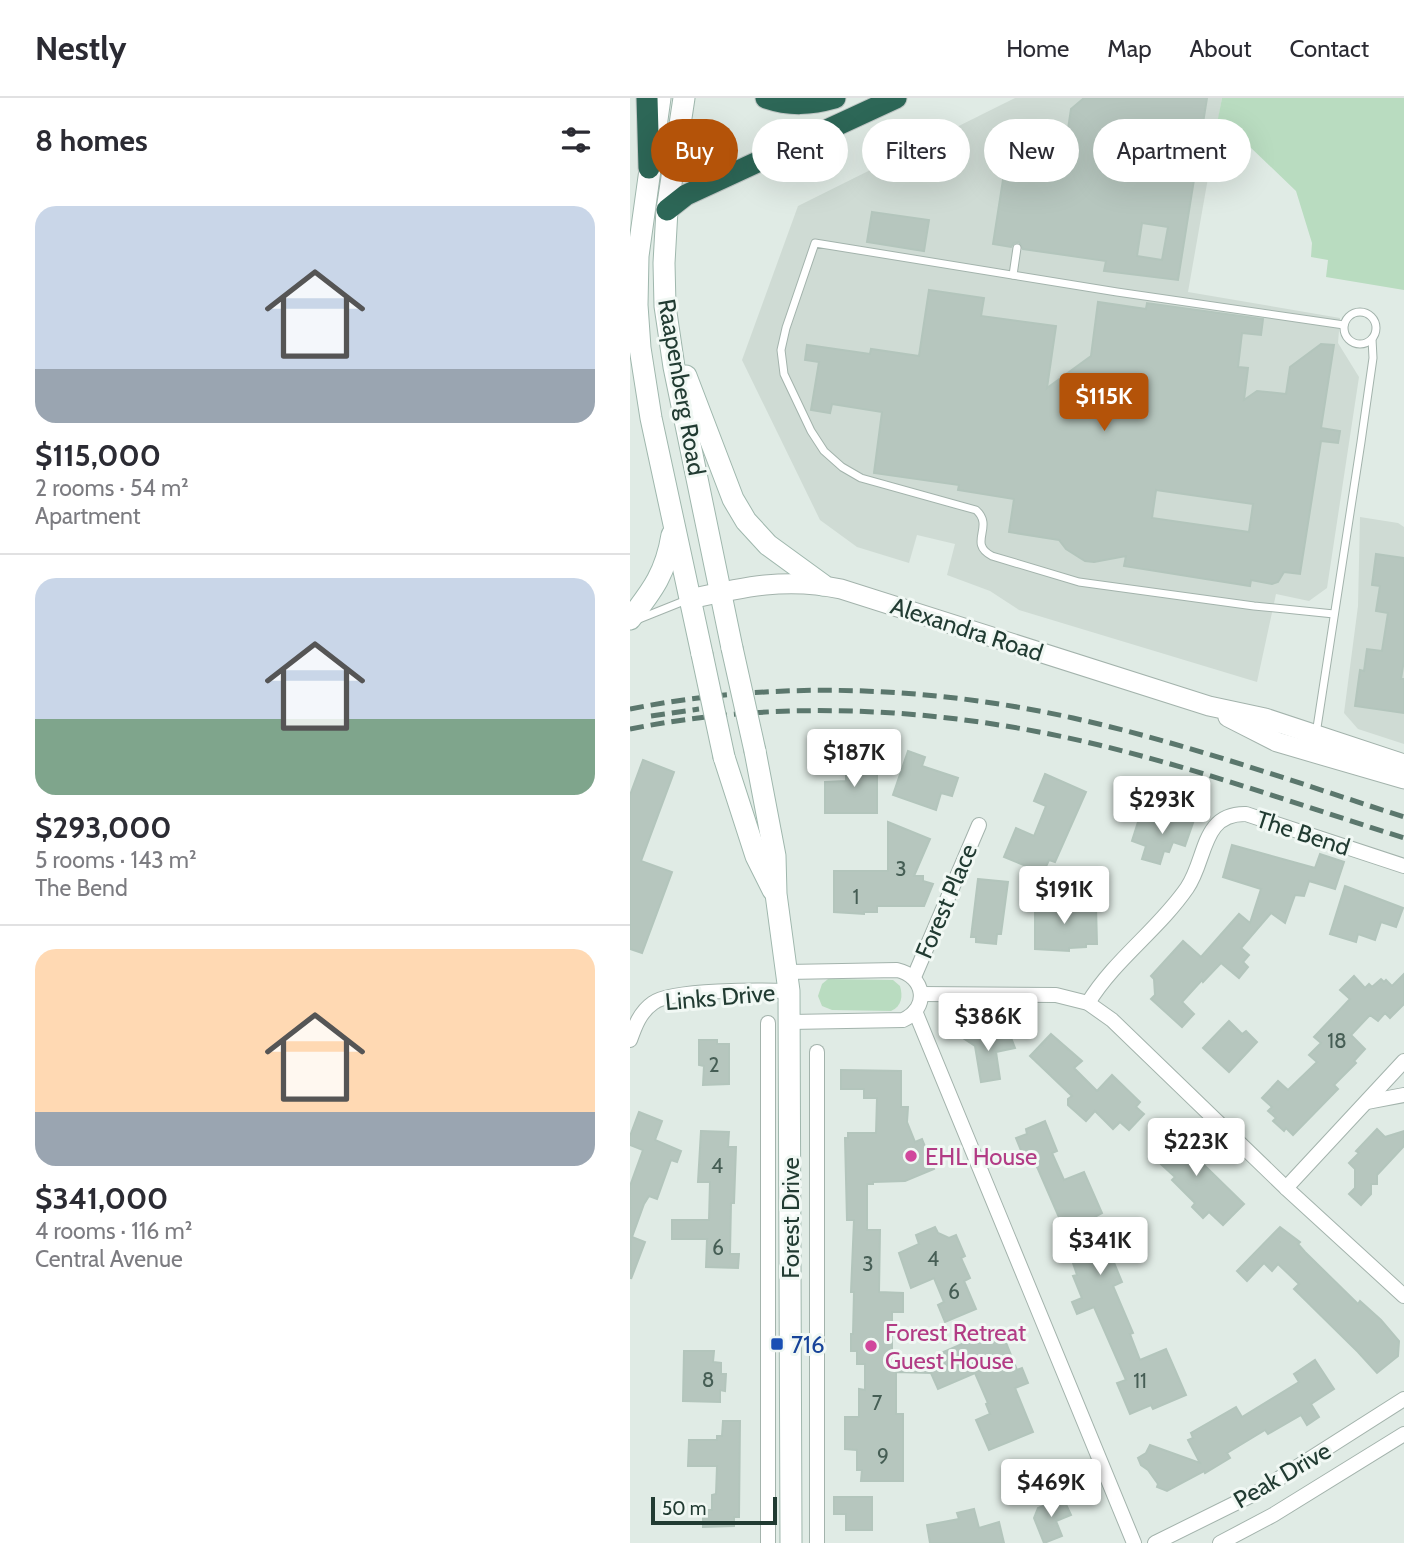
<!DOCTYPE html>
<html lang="en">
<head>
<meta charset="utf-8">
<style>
	:root { --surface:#fff; --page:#f7f7f7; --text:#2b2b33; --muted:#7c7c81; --line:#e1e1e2; --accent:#b45309 }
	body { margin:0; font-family:Cabin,sans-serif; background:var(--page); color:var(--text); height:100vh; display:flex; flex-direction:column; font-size:26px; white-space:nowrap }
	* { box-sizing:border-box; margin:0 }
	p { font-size:23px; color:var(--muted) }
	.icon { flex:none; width:38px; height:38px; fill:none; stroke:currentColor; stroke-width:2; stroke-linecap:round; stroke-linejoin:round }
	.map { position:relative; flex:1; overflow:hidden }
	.details { display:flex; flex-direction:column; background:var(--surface); width:630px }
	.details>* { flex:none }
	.banner { position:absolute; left:21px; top:21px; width:648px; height:63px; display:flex; gap:14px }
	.scale { position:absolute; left:21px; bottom:18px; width:126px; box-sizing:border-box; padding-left:7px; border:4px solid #213b32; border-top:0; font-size:19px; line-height:24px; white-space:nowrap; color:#213b32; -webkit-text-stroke:5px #f1f8f4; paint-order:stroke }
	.price { position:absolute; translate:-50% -60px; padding:0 16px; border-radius:7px; background:#fff; color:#222; font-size:23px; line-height:46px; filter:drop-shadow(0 2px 4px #0008) }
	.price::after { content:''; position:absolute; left:50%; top:42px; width:21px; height:16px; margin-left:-10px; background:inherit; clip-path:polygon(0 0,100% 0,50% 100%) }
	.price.on { background:var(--accent); color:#fff }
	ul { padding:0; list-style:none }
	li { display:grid; align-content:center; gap:14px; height:371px; padding:0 35px }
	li+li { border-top:2px solid var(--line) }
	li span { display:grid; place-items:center; height:217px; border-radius:21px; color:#555 }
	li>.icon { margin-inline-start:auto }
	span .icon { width:126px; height:126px; fill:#fffc; stroke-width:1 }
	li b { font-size:30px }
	h2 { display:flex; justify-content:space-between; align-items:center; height:84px; padding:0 35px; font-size:30px }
	.pill { padding:0 24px; border-radius:32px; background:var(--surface); box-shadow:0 7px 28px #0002; font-size:24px; line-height:63px }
	.pill.on { background:var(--accent); color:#fff }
	header { display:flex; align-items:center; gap:42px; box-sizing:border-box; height:98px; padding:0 35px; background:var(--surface); border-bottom:2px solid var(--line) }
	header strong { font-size:33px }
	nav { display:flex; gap:38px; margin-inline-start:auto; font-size:24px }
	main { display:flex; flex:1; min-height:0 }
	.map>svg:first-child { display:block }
	.built { fill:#cfdbd4 }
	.green { fill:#b9dcc0 }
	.building { fill:#b6c6be; stroke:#b3c5bc; stroke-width:2; fill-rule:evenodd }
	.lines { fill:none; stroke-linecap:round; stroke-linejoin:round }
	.service-casing { stroke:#a3b3ac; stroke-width:9 }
	.minor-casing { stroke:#a3b3ac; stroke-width:16 }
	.tertiary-casing { stroke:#a3b3ac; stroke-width:21 }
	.secondary-casing { stroke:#9fb7ad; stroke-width:23 }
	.motorway-casing { stroke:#c1c8c6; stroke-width:23 }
	.service { stroke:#fff; stroke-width:7 }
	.minor { stroke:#fff; stroke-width:14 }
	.tertiary { stroke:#fff; stroke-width:19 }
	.secondary { stroke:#fff; stroke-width:21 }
	.motorway { stroke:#2d6757; stroke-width:21 }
	.rail { stroke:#5b776d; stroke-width:5; stroke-dasharray:14 7; stroke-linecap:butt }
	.secondary-bridge-casing { stroke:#9fb7ad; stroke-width:23; stroke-linecap:butt }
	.secondary-bridge { stroke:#fff; stroke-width:21 }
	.hotel-dot { fill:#d1479c; stroke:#f1f8f4; stroke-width:2.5 }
	.transit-dot { fill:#1a4fb4; stroke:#f1f8f4; stroke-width:2.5 }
	.labels { text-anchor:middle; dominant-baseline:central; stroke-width:6; stroke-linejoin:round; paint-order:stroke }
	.number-label { font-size:21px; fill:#465e55 }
	.street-label { font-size:24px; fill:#213b32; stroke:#f1f8f4 }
	.hotel-label { font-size:24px; fill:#b23c85; stroke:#f1f8f4; text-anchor:start }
	.transit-label { font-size:24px; fill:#164399; stroke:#f1f8f4; text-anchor:start }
</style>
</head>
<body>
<header>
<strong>Nestly</strong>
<nav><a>Home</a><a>Map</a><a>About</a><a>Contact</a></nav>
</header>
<main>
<section class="details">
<h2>8 homes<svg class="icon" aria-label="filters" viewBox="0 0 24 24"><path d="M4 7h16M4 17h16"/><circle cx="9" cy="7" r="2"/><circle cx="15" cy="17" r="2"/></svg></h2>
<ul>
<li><span style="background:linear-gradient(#c9d6e8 75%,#9aa5b1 0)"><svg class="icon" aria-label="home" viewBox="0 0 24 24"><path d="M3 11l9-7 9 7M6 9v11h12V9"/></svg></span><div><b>$115,000</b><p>2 rooms · 54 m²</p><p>Apartment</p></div></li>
<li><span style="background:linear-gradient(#c9d6e8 65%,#7fa58c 0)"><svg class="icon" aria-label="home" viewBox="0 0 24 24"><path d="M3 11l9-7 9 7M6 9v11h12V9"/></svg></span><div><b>$293,000</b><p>5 rooms · 143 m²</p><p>The Bend</p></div></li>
<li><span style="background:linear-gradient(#ffd9b3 75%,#9aa5b1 0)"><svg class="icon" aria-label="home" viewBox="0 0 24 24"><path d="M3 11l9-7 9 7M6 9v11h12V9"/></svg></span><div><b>$341,000</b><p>4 rooms · 116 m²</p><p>Central Avenue</p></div></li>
</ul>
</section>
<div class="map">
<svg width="774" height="1445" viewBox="0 0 774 1445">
	<rect width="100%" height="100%" fill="#e0ebe5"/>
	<!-- built -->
	<g class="built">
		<polygon points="385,0 592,0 558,194 710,220 708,245 729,279 697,490 679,503 646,496 627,584 389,512 360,493 317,477 325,446 287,437 279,465 227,449 190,422 112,262 168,108"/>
		<polygon points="730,419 768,425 774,429 774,646 728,631 714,615 728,508"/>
	</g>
	<!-- green -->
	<g class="green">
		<polygon points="592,0 774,0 774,192 696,179 698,162 681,159 682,145 666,93 619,48 584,41"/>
		<path d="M198,881L263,882L270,888C273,898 272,908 261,913L202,912L192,908L188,898L192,886Z"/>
	</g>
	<!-- building -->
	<g class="building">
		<path d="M454,0H577L548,182L474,173L476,163L393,151L389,144L384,145L381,149L363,146L375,69L387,71L389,58L433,64L441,11ZM512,125L538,129L532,162L507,158Z"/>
		<polygon points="242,114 299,122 294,153 237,144"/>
		<path d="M299,192L354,200L351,218L426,228L417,290L461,258L468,204L516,211L517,205L633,221L631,237L612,235L608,269L618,270L614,302L627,293L656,296L660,269L691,246L704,247L691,330L710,333L708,345L691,343L670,476L654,474L648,484L642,486L621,482L620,488L494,468L496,458L464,464L455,463L436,451L429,442L379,434L384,401L328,392L329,387L244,375L252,314L202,306L200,315L181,312L189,264L175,262L177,247L240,256L241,251L289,258ZM526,392L623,406L619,434L522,420Z"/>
		<polygon points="746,456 774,460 774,562 771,581 774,581 774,615 725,608 730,572 734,573 737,551 752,553 758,515 746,513 750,488 742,487"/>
		<polygon points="278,653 295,659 292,668 328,680 322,698 311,695 306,712 263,697"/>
		<polygon points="216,660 247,660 247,715 195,715 195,684 216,683"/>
		<polygon points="13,662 44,674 11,763 42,774 12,855 0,851 0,697"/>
		<polygon points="415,676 456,694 425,764 419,762 413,775 374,759 386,730 404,738 416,708 404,703"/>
		<polygon points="541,715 564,722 555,748 543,744 539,754 534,753 530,766 512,761 516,748 502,743 509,721 537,728"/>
		<polygon points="258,724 300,741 284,778 293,778 293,783 303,786 294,808 247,808 247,814 234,814 234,816 204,814 204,773 258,773"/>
		<polygon points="602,747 685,770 690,756 714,764 705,791 679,783 674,798 665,797 655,825 641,815 611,850 619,857 613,864 618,869 609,880 591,865 573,884 572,882 552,904 564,916 552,929 521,901 525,897 524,881 521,878 553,843 571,859 609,816 620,825 631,791 593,779"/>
		<polygon points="348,781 378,784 371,836 367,836 366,846 346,844 346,839 341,839"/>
		<polygon points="715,788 773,810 766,829 751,824 745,842 728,836 726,844 700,836"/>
		<polygon points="405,802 422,802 422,808 466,808 467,846 456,846 456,849 439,850 439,853 405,851"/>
		<polygon points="774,876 774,906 760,920 755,915 748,923 740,917 721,937 735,951 724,963 726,965 704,987 708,991 663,1037 656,1030 654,1033 643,1023 646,1020 638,1013 642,1009 632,1000 648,983 658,992 687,964 679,957 691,945 684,939 720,901 710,892 724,878 735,890 739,886 742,889 751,881 754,884 756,882 762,888"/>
		<polygon points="599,923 612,936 616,933 627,944 599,974 573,950"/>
		<polygon points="341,929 358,940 380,937 385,950 366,954 370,981 351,984 345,948 333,940"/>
		<polygon points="421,936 452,963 444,970 467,993 482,977 510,1004 506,1009 514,1016 499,1032 490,1024 483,1031 465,1013 456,1023 438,1007 438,1001 442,998 400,958"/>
		<polygon points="69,942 87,942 87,946 99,946 99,986 73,987 74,968 69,967"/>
		<polygon points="211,972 271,973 271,1009 278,1009 277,1024 285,1044 292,1041 304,1071 275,1083 243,1084 243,1086 237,1086 237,1132 250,1132 249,1194 273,1195 273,1214 262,1214 262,1258 302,1259 362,1233 364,1235 371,1232 387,1272 392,1270 398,1285 385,1290 403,1334 359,1352 346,1322 360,1316 356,1306 358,1305 345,1275 308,1291 301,1275 266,1274 266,1316 273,1316 273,1383 231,1383 232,1372 227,1372 227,1352 215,1351 215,1319 229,1319 229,1291 235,1292 235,1266 227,1266 227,1253 221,1253 221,1236 223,1236 224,1194 221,1194 224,1122 217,1122 215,1040 218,1040 218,1035 246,1035 247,1000 234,1000 234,991 211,991"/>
		<polygon points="9,1014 32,1023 25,1042 51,1053 47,1064 41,1062 27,1101 19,1098 14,1106 2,1139 15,1144 1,1181 0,1088 13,1052 0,1047 0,1038"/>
		<polygon points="415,1023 427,1053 422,1055 434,1082 454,1074 472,1115 465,1119 492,1184 483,1188 503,1235 500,1236 510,1262 536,1251 556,1297 523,1311 521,1307 500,1316 487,1285 496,1282 464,1209 447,1216 442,1204 452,1200 443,1178 447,1177 443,1165 448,1163 408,1071 403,1062 396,1065 386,1040 397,1036 396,1031"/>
		<polygon points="747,1031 755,1039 774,1033 774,1048 747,1077 747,1086 741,1086 741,1096 731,1107 719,1096 725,1090 725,1071 719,1065 729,1055 726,1053"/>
		<polygon points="71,1033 99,1034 98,1049 106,1049 104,1105 101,1105 100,1156 109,1156 108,1170 76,1169 77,1141 42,1141 42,1122 79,1122 80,1084 68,1084"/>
		<polygon points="541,1033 548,1039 552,1035 565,1047 562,1050 569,1057 568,1058 572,1065 614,1106 593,1127 579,1114 573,1120 562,1109 565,1105 542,1082 545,1079 521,1057 526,1052 525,1050"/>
		<polygon points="305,1129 308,1135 319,1140 326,1137 335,1158 331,1160 340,1180 334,1183 346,1211 315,1224 308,1207 314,1204 304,1180 281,1190 269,1155 289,1146 286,1137"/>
		<polygon points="650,1129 670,1144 668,1146 675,1154 728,1206 730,1203 751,1222 769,1243 768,1258 747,1275 728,1254 664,1191 669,1186 648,1166 642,1173 634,1165 617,1183 607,1173"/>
		<polygon points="54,1253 84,1253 83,1264 91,1265 91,1276 96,1276 95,1293 90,1292 90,1304 53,1303"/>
		<polygon points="685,1262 704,1291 681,1306 689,1319 677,1327 671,1317 638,1336 635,1332 597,1355 600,1360 575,1375 574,1373 537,1393 527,1389 528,1386 518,1372 511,1367 508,1360 516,1355 520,1347 570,1365 558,1342 563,1340 561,1335 606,1309 612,1319 669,1284 664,1276"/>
		<polygon points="93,1323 110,1323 109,1419 104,1419 104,1428 73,1429 73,1412 82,1412 82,1397 86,1396 87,1368 58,1368 59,1342 87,1342 87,1338 92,1338"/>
		<polygon points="204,1399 242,1399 242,1432 216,1432 216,1416 204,1416"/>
		<polygon points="433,1400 441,1417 426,1423 432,1438 414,1445 404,1420 408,1410"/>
		<polygon points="344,1411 349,1430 369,1424 374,1445 300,1445 297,1427 329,1421 327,1415"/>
	</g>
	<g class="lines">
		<defs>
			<g id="service">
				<polyline points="383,177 387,150"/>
				<circle cx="730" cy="230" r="16"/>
				<path d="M704,516L624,508L449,484L362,458C337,445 365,429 346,412L231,380L212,369L194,353L181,333L154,276L151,252L156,230L185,145L487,194L714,227"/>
				<polyline points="9,521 59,501"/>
				<polyline points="686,636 731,344 743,260 742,241"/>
			</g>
			<g id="minor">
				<path d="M157,874L267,872C295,878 300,910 273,922L160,924"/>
				<polyline points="284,879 349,727"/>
				<polyline points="291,896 426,897 458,905 482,922 656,1090 774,1198"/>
				<path d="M458,905C485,861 528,832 557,790C577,761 571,715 616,716L774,768"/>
				<polyline points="285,913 504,1445"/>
				<polyline points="138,925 138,1445"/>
				<path d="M0,942C5,928 10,914 23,905C41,891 133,892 159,893"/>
				<polyline points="187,954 187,1445"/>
				<polyline points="737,1004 774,997"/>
				<polyline points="656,1090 774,963"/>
				<polyline points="525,1445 628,1394 774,1301"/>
				<polyline points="590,1445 643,1417 774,1336"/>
			</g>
			<g id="tertiary">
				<path d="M60,501C113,489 157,479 211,491L579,608L635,620L774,666"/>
				<polyline points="598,619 647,644 774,681"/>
			</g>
			<g id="secondary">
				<polyline points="30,0 8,158 7,207 10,250 21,320 72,556"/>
				<polyline points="54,0 37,112 34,165 35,208 44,269 102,550"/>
				<polyline points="56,278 103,401 116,423 138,447 193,487"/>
				<path d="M0,521C23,492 36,474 42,437"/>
				<polyline points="125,653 145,758 146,796 159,893 161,1445"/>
				<polyline points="94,659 126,758 143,792"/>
			</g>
			<g id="motorway">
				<polyline points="17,0 19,70"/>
				<path d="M136,0C160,8 180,7 205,0"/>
				<polyline points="37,112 56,97 266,0"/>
			</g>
		</defs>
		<!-- service casing -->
		<use href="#service" class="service-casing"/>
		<!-- minor casing -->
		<use href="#minor" class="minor-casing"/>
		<!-- tertiary casing -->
		<use href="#tertiary" class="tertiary-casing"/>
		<!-- secondary casing -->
		<use href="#secondary" class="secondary-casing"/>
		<!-- motorway casing -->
		<use href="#motorway" class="motorway-casing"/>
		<!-- service -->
		<use href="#service" class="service"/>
		<!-- minor -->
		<use href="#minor" class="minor"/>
		<!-- tertiary -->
		<use href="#tertiary" class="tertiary"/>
		<!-- secondary -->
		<use href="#secondary" class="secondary"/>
		<!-- motorway -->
		<use href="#motorway" class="motorway"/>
		<!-- rail -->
		<g class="rail">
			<path d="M0,611C145,582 299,588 443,620C555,645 665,684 774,719"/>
			<polyline points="21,618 69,611"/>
			<path d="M0,631C154,600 317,610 469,647C572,672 673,708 774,740"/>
		</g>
		<defs>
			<g id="secondary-bridge">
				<polyline points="102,550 125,653"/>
				<polyline points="72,556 94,659"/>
			</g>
		</defs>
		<!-- secondary-bridge casing -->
		<use href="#secondary-bridge" class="secondary-bridge-casing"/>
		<!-- secondary-bridge -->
		<use href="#secondary-bridge" class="secondary-bridge"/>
	</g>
	<!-- markers -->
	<g class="hotel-dot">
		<circle cx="281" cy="1058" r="7"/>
		<circle cx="241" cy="1248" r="7"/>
	</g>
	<rect class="transit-dot" x="140" y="1239" width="14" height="14" rx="3.5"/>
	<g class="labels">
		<!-- number labels -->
		<g class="number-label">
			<text x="271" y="770">3</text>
			<text x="226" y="798">1</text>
			<text x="707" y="942">18</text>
			<text x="84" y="966">2</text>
			<text x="87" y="1067">4</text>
			<text x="88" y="1149">6</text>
			<text x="303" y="1160">4</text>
			<text x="238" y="1165">3</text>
			<text x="324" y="1193">6</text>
			<text x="78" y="1281">8</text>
			<text x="510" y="1282">11</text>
			<text x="247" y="1304">7</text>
			<text x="253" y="1357">9</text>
		</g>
		<!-- street labels -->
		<g class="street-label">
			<text transform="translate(52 289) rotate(80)">Raapenberg Road</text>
			<text transform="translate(337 531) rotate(18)">Alexandra Road</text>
			<text transform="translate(673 735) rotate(18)">The Bend</text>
			<text transform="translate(316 803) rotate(-67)">Forest Place</text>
			<text transform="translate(90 899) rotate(-5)">Links Drive</text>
			<text transform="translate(160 1120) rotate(-90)">Forest Drive</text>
			<text transform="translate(652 1377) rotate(-30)">Peak Drive</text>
		</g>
		<!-- hotel labels -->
		<g class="hotel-label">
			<text x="295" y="1058">EHL House</text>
			<text x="255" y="1234">Forest Retreat<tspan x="255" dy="28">Guest House</tspan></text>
		</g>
		<!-- transit labels -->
		<g class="transit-label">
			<text x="161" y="1246">716</text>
		</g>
	</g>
</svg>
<div class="scale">50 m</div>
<b class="price on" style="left:474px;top:335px">$115K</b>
<b class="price" style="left:224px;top:691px">$187K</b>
<b class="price" style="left:532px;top:738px">$293K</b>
<b class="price" style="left:434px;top:828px">$191K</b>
<b class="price" style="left:358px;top:955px">$386K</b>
<b class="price" style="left:566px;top:1080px">$223K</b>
<b class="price" style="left:470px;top:1179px">$341K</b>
<b class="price" style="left:421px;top:1421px">$469K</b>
<div class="banner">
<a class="pill on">Buy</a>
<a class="pill">Rent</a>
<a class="pill">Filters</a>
<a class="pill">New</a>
<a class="pill">Apartment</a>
</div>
</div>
</main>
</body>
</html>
